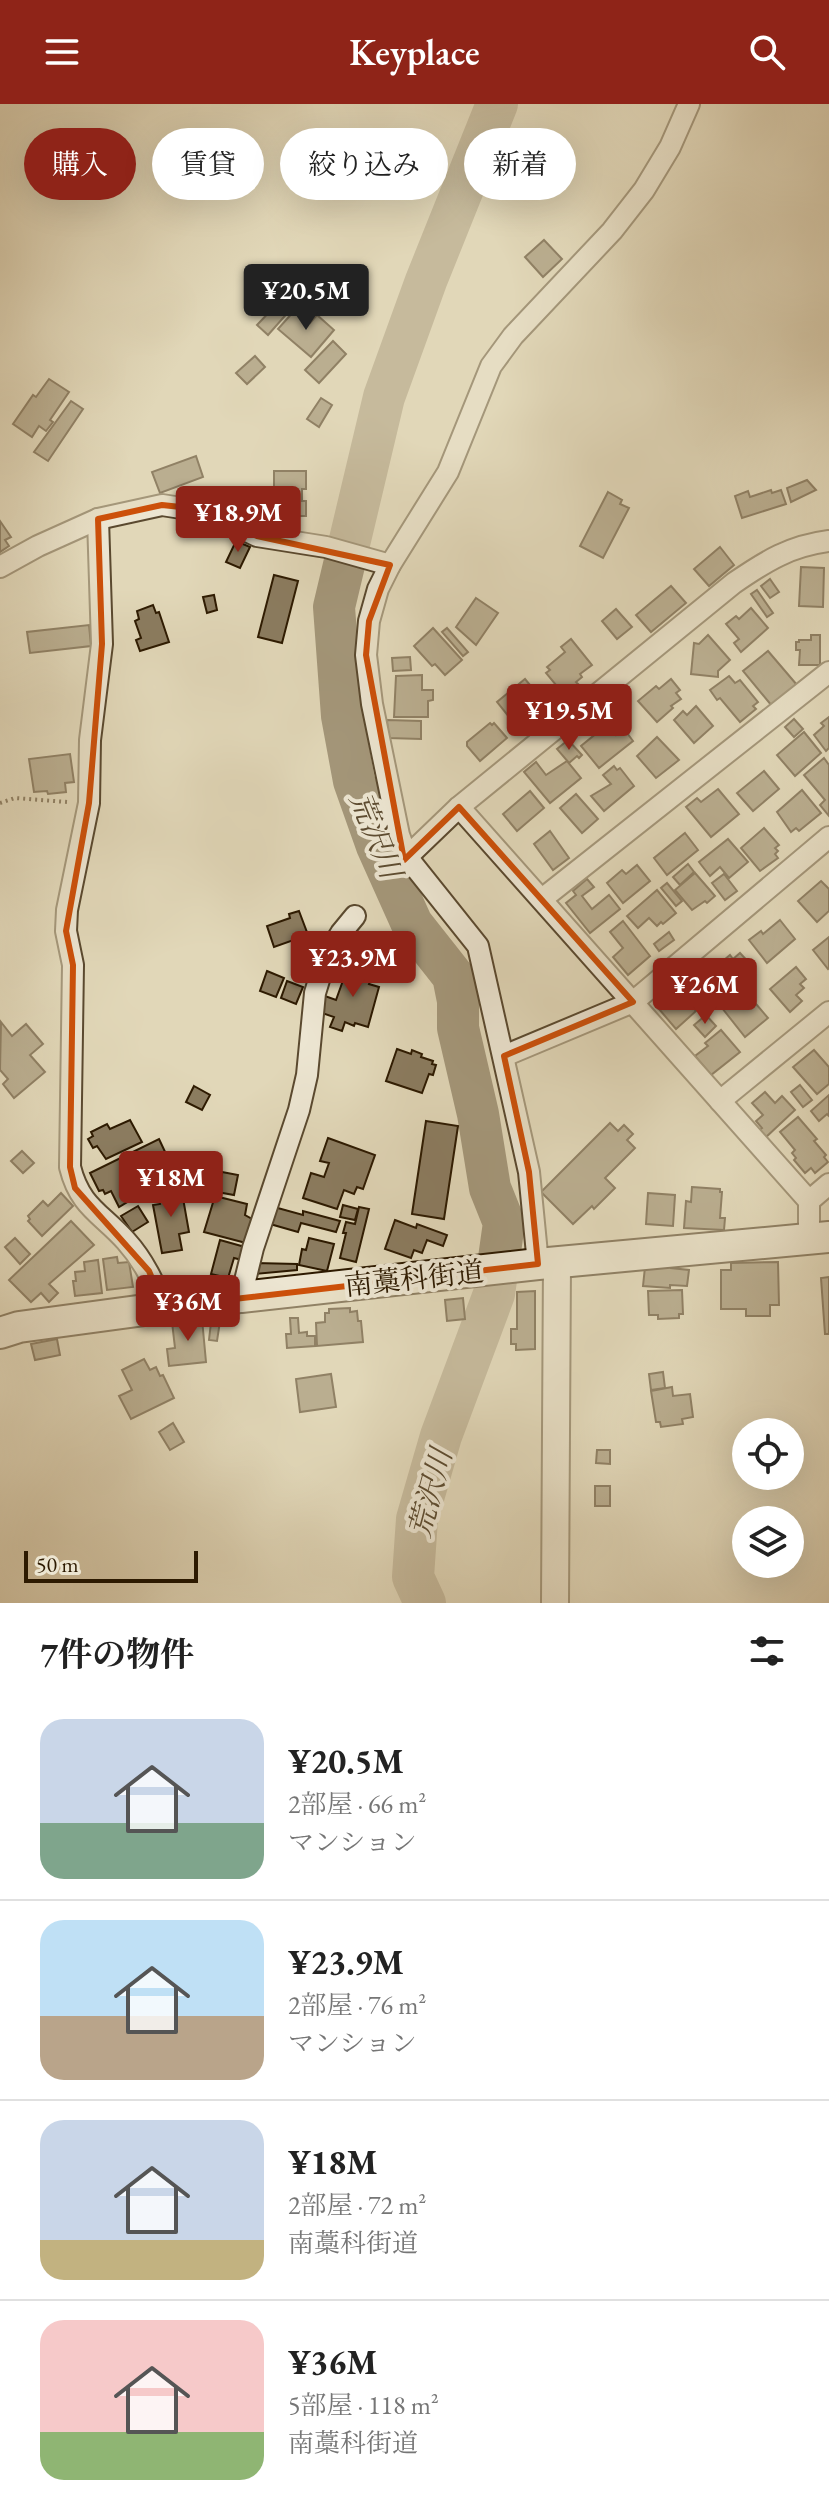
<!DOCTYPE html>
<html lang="ja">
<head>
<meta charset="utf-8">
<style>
	:root { --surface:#fff; --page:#f6f6f6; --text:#222; --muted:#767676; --line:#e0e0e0; --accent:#8f2418 }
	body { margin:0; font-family:"EB Garamond","Noto Serif JP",serif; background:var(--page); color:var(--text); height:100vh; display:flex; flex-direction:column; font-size:30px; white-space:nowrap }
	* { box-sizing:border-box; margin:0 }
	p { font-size:26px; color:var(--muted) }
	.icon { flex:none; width:44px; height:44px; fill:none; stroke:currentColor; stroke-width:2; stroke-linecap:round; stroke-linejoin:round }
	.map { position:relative; height:1499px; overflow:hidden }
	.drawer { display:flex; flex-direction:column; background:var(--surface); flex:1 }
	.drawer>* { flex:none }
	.top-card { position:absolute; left:24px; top:24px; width:782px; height:72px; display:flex; gap:16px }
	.fabs { position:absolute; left:732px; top:1314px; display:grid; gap:16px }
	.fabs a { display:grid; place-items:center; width:72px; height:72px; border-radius:50%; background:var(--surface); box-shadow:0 8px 32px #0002; font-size:40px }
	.scale { position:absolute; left:24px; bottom:20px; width:174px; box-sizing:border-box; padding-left:8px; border:4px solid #2d1a01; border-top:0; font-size:22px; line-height:28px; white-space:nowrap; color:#2d1a01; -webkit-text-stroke:6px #ece5d1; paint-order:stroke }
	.price { position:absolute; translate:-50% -68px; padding:0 18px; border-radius:8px; background:var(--accent); color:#fff; font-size:26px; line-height:52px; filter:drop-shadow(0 2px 4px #0008) }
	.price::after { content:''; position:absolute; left:50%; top:48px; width:24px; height:18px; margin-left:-12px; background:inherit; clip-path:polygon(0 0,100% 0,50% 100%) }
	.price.selected { background:#222; color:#fff }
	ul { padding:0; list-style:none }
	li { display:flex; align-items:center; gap:24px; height:200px; padding:0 40px }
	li+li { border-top:2px solid var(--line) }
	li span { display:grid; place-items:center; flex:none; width:224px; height:160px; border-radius:24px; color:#555 }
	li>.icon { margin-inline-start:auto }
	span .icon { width:96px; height:96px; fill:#fffc; stroke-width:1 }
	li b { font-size:34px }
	h2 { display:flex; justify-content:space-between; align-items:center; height:96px; padding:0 40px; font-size:34px }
	.pill { padding:0 28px; border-radius:36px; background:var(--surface); box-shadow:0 8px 32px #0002; font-size:28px; line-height:72px }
	.pill.selected { background:var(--accent); color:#fff }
	header { display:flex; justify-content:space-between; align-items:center; height:104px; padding:0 40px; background:var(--accent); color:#fff; font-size:36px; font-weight:600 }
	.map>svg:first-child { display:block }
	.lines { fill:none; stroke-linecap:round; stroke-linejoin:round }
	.river { stroke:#a4977a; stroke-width:42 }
	.building { fill:#8b7c60; stroke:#2d1a01; stroke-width:2 }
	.minor-casing { stroke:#5a492f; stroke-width:24 }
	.tertiary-casing { stroke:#5a492f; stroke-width:30 }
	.secondary-casing { stroke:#2d1a01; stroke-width:34 }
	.path { stroke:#2d1a01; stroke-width:4; stroke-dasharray:2 4; stroke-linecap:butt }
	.minor { stroke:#ece5d1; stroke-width:20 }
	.tertiary { stroke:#ece5d1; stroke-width:26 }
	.secondary { stroke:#ece5d1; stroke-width:30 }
	.marked { fill:none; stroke:#cc500a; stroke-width:6; stroke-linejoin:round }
	.labels { text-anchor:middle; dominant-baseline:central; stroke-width:8; stroke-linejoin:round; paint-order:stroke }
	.street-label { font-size:28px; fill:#2d1a01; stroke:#ece5d1 }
	.water-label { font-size:30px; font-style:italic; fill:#5d4c31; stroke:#ece5d1 }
</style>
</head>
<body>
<header><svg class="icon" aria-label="menu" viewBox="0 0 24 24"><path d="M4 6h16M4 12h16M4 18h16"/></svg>Keyplace<svg class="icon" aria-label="search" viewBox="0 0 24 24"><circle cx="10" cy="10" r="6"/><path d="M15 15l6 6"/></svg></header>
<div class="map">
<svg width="829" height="1499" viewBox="0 0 829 1499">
	<rect width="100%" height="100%" fill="#e1d7b8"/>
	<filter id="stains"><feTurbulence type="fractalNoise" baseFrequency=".0025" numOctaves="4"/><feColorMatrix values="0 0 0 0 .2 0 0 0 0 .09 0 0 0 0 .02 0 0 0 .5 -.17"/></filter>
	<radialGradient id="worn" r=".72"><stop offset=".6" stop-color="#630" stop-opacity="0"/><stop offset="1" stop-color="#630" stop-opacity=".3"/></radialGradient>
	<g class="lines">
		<!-- river -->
		<polyline class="river" points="425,1499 413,1473 417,1415 441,1332 494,1190 504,1119 490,1084 478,1010 458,924 458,897 453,872 412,820 377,742 354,677 342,612 334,503 384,293 426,177 497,0"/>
	</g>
	<!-- building -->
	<g class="building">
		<polygon points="544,136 562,155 543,173 525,153"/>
		<polygon points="286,200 291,205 268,231 257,221 276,201"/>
		<polygon points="295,206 310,219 317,211 334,226 311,253 278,225"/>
		<polygon points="333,237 346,250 319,279 305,266"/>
		<polygon points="255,252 265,263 247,280 236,269"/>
		<polygon points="49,275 69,288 50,316 53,318 46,327 39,322 32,333 13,320 33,291 36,293"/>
		<polygon points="321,294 332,301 319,323 307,315"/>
		<polygon points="71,297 83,305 48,357 34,348"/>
		<polygon points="196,352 203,373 160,389 152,368"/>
		<polygon points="274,367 306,367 306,385 302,385 302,397 306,397 306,412 283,412 283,390 274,390"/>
		<polygon points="807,376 816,386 791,398 787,384"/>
		<polygon points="771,386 772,389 781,386 786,400 742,414 735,392 748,387 750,393"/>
		<polygon points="608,388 622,396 620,400 629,404 603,454 580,442"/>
		<polygon points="0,417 11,433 5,436 9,442 0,448"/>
		<polygon points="236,437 250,443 240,464 226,458"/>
		<polygon points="720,443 734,461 709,482 694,465"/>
		<polygon points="801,463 824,464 823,503 799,502"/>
		<polygon points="274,471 298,477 282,539 258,533"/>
		<polygon points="770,475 779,488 770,494 761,482"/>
		<polygon points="671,482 686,499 651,528 636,511"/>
		<polygon points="757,486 773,509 767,513 751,490"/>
		<polygon points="214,491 217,506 207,509 203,493"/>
		<polygon points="476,494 498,509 476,541 456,523"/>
		<polygon points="153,501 156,509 159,508 169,538 140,547 136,536 141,534 135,517 139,515 137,507"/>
		<polygon points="751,504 768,524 741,548 734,539 739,535 726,520 736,512 739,515"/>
		<polygon points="616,505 632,523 617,535 602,517"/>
		<polygon points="89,521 91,542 30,549 27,528"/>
		<polygon points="433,524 462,556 445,571 435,560 432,562 414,542"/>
		<polygon points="447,524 468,548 463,552 442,528"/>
		<polygon points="708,531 730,556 718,567 718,573 691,570 694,539 699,540"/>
		<polygon points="811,531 820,531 820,561 799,561 800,546 796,546 796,538 799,538 799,536 811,536"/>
		<polygon points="571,535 592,561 580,570 582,573 576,578 580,582 566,593 546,569 550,566 547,563 565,548 561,543"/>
		<polygon points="768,547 797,581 772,602 743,567"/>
		<polygon points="410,553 411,566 393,567 392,554"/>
		<polygon points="422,571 422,586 433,586 433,596 428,597 428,613 394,613 396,572"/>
		<polygon points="729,572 735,579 740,576 758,598 753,602 756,605 740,618 720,594 717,596 710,586"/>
		<polygon points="525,575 539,592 532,598 534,602 514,619 497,598"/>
		<polygon points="671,575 680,586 676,589 681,595 671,602 673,604 657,618 638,597 656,582 659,585"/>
		<polygon points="696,602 713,622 694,639 674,616 683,607 687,611"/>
		<polygon points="829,613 829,644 826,647 814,631 824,622 821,619"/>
		<polygon points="794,615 803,625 794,633 785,623"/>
		<polygon points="387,616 421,617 421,635 388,634"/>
		<polygon points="490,619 492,621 494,619 507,634 480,657 467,642 467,638"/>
		<polygon points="608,620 616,631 624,625 633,637 599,664 581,642"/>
		<polygon points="804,628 821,649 795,672 777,651"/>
		<polygon points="657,633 679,656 656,674 637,652"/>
		<polygon points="568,636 582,651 579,654 577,652 569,659 557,645"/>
		<polygon points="70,650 74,678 65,679 66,688 48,690 47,687 34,688 29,655"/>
		<polygon points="824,654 829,661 829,712 820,701 825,696 804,671"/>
		<polygon points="567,657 581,674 550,699 524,668 536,658 546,671"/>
		<polygon points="614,662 617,666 620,664 634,682 604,707 591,692 611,680 603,671"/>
		<polygon points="764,667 779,685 753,707 737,689"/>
		<polygon points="718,685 739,710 711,733 686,703 697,694 701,698"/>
		<polygon points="802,686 821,709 799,727 796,724 791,728 777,708"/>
		<polygon points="530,687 544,704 517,727 503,710"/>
		<polygon points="576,690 598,715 582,729 560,704"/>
		<polygon points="764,724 779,741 775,744 778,747 775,750 778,754 760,767 741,744"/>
		<polygon points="550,727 569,754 553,766 534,740"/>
		<polygon points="685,729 698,746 667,771 654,754"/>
		<polygon points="728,735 748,758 729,774 720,763 710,772 699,758"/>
		<polygon points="688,760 694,768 680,781 673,773"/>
		<polygon points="637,761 650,777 623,799 607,779 622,766 626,770"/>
		<polygon points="695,769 715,792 707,799 705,797 692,806 675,786"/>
		<polygon points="724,770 737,787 725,796 712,779"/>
		<polygon points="587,775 594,783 582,792 592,805 609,791 620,805 590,829 566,799 576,791 573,787"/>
		<polygon points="821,777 829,785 829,807 817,818 798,797"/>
		<polygon points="667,779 682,797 676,802 661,784"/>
		<polygon points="657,786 676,809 663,820 661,818 657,822 649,814 638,824 627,812"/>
		<polygon points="299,807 308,831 274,843 267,822 290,814 289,810"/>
		<polygon points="780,816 795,835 767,859 749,836 761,827 763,830"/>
		<polygon points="623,817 650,852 628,871 613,853 623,844 610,828"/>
		<polygon points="669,828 674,836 659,847 654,840"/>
		<polygon points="829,833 829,864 828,865 813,846"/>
		<polygon points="345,842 376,851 373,862 342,852"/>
		<polygon points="740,849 753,863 725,887 723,885 720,887 710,874 713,872 710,868 730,851 733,855"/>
		<polygon points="350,857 375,866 369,880 379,883 368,923 355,919 354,922 345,918 342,927 330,923 334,913 319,908 325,892 336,896"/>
		<polygon points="796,863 806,875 800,880 804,884 796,891 802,897 790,908 770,885"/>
		<polygon points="267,867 284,874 276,893 260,887"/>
		<polygon points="287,877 303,883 296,900 281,894"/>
		<polygon points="744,886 768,914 745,933 722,904"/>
		<polygon points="676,890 680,894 683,892 696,907 676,925 659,905"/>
		<polygon points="706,911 716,922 705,933 694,921"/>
		<polygon points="1,918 12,932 26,920 43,940 30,951 45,968 14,994 3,980 8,975 0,966"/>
		<polygon points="721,926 740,948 711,971 695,952 708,942 705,939"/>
		<polygon points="397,945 411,950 412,946 422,950 421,953 433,957 432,960 436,961 433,971 429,970 422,989 386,977"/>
		<polygon points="814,946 829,963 829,980 817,990 793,963"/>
		<polygon points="800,981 812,996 803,1003 791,988"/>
		<polygon points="194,982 210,991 202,1006 186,998"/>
		<polygon points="765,988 775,999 782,992 795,1006 765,1034 758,1027 762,1024 756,1017 763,1011 752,999"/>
		<polygon points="829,991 829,1012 827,1010 819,1017 811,1007"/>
		<polygon points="798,1013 817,1035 814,1037 826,1051 824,1053 828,1058 815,1069 811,1064 805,1069 794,1056 796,1054 792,1049 795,1046 780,1028"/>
		<polygon points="130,1016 142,1038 106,1055 97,1042 93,1044 88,1035 93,1032 91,1028 107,1020 110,1025"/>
		<polygon points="426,1017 458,1022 444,1115 412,1110"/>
		<polygon points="610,1019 618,1027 624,1021 633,1030 627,1036 635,1044 605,1074 615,1084 594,1105 592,1102 573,1120 541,1088"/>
		<polygon points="328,1034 375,1051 363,1085 357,1083 354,1090 344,1086 337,1105 303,1094 311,1069 324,1073 329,1059 320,1057"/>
		<polygon points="159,1035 175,1069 119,1103 111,1087 105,1090 103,1086 99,1087 90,1069"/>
		<polygon points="22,1047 34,1059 23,1069 11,1057"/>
		<polygon points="222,1068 238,1071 234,1091 206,1086 209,1071 221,1073"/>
		<polygon points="181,1083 189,1128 179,1130 182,1146 162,1149 153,1101 160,1100 157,1088"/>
		<polygon points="692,1083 720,1085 720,1088 722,1088 720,1114 725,1114 724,1126 684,1124 686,1097 691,1098"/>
		<polygon points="61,1089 73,1102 42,1132 28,1117 30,1115 28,1112 43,1097 48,1102"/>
		<polygon points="648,1089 675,1091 673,1122 646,1120"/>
		<polygon points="215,1092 247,1100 245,1111 252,1115 246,1139 204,1128"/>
		<polygon points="343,1101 358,1105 355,1116 340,1113"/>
		<polygon points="138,1102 148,1118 132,1128 121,1112"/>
		<polygon points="274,1103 303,1111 303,1107 340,1117 336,1128 301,1119 298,1128 270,1120"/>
		<polygon points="359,1103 369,1105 356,1158 340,1154 346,1129 343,1129 346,1118 355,1120"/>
		<polygon points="395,1116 416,1124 417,1120 447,1131 443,1142 427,1136 422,1149 414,1146 411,1154 385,1145"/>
		<polygon points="71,1117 94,1141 49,1180 58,1189 49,1198 41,1189 31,1198 9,1176"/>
		<polygon points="15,1134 30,1150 20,1160 5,1143"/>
		<polygon points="309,1134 334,1140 327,1167 299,1161 302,1145 306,1146"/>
		<polygon points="220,1136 245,1143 242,1156 234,1154 228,1174 211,1170"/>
		<polygon points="117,1153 118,1159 129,1158 133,1183 107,1186 103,1155"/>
		<polygon points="98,1156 102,1189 75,1192 73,1177 76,1177 75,1168 85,1167 84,1158"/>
		<polygon points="778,1158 779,1201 770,1201 770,1212 746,1212 746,1205 721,1205 721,1166 731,1166 731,1159"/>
		<polygon points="255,1159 297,1160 297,1166 255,1170"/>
		<polygon points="657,1159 671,1160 671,1164 689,1166 687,1182 670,1181 670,1184 643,1182 645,1163 657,1164"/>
		<polygon points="829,1173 829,1230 825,1230 821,1174"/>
		<polygon points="682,1186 683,1210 679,1210 679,1214 658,1215 658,1211 649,1211 648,1187"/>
		<polygon points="535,1187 535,1245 516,1246 516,1240 511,1240 511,1225 517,1225 517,1188"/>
		<polygon points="463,1194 465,1215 447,1217 445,1196"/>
		<polygon points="350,1204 350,1208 357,1207 358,1217 361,1217 363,1238 317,1242 316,1219 325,1218 325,1209 329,1209 329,1205"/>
		<polygon points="212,1210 221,1211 217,1237 209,1236"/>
		<polygon points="290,1214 298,1214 299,1229 307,1228 307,1232 315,1232 315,1242 287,1244 286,1230 291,1230"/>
		<polygon points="202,1215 206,1258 169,1262 167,1245 175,1244 172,1218"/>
		<polygon points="57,1235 60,1251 35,1256 31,1240"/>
		<polygon points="144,1255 150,1266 156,1263 160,1272 163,1271 174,1294 131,1315 119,1292 132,1286 122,1266"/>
		<polygon points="663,1268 665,1284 651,1286 649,1270"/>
		<polygon points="331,1270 336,1303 300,1308 296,1275"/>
		<polygon points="672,1283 673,1292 690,1290 693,1313 682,1315 683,1320 661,1323 660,1318 656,1318 651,1287"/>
		<polygon points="173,1319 184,1338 170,1346 159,1328"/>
		<polygon points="597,1346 610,1346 610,1360 596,1359"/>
		<rect x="595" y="1382" width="15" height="20"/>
	</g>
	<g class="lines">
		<defs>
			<g id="minor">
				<path d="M98,415L102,540L90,636L89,699L67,806L66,827L73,861L70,1063C80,1103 101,1109 126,1137C144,1157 154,1179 164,1203"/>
				<polyline points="0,463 38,442 98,415 162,401 207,408 257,432 326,443 390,461"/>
				<polyline points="459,703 809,1097 809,1134"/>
				<path d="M407,753L459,703L734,479C766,457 790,442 829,437"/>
				<polyline points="542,795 829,568"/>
				<polyline points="504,952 633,898 829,733"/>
				<polyline points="720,997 829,908"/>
				<polyline points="809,1097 829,1080"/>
				<polyline points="538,1160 529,1068 478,842 407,753 399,731 372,600 366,551 369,517 378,485 390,461 448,368 491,262 513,232 612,127 644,86 670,43 689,0"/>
				<polyline points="241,1193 253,1144 299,1006 307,971 315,889 326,853 341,829 355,812"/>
			</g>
			<polyline id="tertiary" points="555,1499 557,1159"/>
			<polyline id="secondary" points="0,1229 19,1223 241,1193 538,1160 829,1133"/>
		</defs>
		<!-- minor casing -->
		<use href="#minor" class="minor-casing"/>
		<!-- tertiary casing -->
		<use href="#tertiary" class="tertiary-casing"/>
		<!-- secondary casing -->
		<use href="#secondary" class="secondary-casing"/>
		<!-- path -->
		<polyline class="path" points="0,699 15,694 67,698"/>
		<!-- minor -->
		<use href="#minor" class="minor"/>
		<!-- tertiary -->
		<use href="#tertiary" class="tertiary"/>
		<!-- secondary -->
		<use href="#secondary" class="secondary"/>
	</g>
	<!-- marked area -->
	<path d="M0 0H829V1499H0ZM162,401L190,404L257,432L390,461L369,517L366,551L404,756L459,703L633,898L504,952L529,1068L538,1160L164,1203L149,1167L75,1084L70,1063L73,861L66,827L89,699L102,540L98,415Z" fill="#e1d7b8" fill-opacity=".55" fill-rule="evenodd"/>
	<path class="marked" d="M162,401L190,404L257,432L390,461L369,517L366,551L404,756L459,703L633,898L504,952L529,1068L538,1160L164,1203L149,1167L75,1084L70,1063L73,861L66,827L89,699L102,540L98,415Z"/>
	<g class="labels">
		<!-- street labels -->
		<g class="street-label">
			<text transform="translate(414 1174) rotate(-6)">南藁科街道</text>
		</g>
		<!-- water labels -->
		<g class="water-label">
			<text transform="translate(376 731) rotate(68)">荒沢川</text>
			<text transform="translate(430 1389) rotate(-75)">荒沢川</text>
		</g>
	</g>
	<rect width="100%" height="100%" filter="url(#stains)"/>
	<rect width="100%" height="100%" fill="url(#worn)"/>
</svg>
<div class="fabs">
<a><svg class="icon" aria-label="locate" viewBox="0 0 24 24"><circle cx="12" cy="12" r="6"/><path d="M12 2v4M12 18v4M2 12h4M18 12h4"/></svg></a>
<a><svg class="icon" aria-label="layers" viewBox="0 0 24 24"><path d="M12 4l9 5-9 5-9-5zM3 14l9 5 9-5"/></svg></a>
</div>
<div class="scale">50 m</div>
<b class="price selected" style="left:306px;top:228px">¥20.5M</b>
<b class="price" style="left:238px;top:450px">¥18.9M</b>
<b class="price" style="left:569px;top:648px">¥19.5M</b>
<b class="price" style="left:353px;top:895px">¥23.9M</b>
<b class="price" style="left:705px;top:922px">¥26M</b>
<b class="price" style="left:171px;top:1115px">¥18M</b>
<b class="price" style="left:188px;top:1239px">¥36M</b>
<div class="top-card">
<a class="pill selected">購入</a>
<a class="pill">賃貸</a>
<a class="pill">絞り込み</a>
<a class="pill">新着</a>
</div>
</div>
<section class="drawer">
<h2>7件の物件<svg class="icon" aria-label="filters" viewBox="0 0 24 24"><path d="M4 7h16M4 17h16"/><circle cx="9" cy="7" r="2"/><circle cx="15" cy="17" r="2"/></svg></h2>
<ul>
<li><span style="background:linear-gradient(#c9d6e8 65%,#7fa58c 0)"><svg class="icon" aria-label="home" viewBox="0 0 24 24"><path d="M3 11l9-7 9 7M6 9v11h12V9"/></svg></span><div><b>¥20.5M</b><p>2部屋 · 66 m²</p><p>マンション</p></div></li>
<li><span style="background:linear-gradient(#bfe0f5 60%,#b9a48a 0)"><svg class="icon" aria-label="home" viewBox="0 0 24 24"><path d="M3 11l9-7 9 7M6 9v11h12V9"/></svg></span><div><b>¥23.9M</b><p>2部屋 · 76 m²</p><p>マンション</p></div></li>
<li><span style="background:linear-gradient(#c9d6e8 75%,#c2b280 0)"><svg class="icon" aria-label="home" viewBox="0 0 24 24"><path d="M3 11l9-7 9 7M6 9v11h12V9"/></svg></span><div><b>¥18M</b><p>2部屋 · 72 m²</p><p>南藁科街道</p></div></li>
<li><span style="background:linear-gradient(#f6c9c9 70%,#8fb573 0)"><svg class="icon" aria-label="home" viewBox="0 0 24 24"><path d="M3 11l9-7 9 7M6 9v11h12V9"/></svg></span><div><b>¥36M</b><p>5部屋 · 118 m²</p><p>南藁科街道</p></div></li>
</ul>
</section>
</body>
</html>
